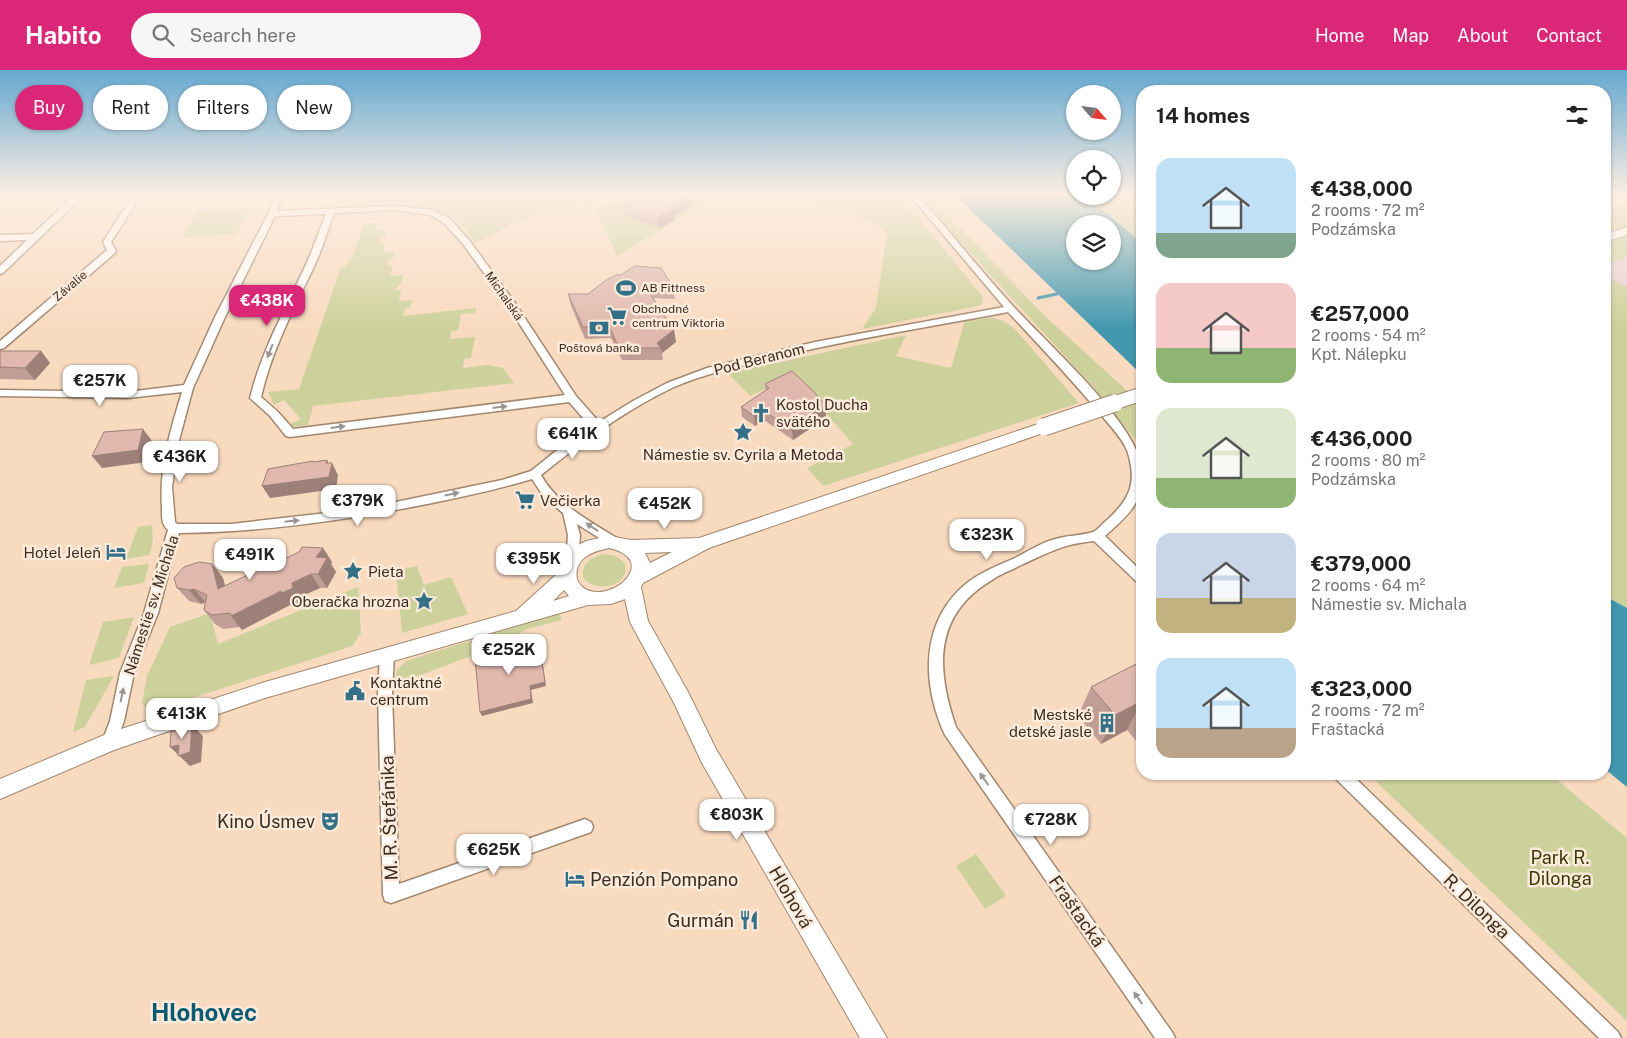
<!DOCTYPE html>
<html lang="en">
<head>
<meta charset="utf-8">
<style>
	:root { --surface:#fff; --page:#f6f6f6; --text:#222; --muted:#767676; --accent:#db2777 }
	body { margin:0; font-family:"Public Sans",sans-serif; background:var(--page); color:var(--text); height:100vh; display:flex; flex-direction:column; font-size:19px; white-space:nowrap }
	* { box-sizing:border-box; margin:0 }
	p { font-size:16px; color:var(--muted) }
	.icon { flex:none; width:28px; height:28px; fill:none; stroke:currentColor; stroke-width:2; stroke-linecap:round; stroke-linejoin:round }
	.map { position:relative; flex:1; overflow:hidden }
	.side { position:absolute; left:1136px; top:15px; width:475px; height:695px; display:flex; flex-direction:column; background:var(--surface); border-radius:20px; box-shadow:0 1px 4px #0004 }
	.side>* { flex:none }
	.hud { position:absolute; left:15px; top:15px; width:475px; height:45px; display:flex; gap:10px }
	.needle { width:32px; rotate:118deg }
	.controls { position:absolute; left:1066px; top:15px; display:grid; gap:10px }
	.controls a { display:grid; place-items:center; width:55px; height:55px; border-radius:50%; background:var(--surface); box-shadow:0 1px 4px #0004; font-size:25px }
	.price { position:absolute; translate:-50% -42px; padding:0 11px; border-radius:10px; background:#fff; color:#222; font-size:16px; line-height:32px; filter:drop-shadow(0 1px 2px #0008) }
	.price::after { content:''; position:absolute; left:50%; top:30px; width:15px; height:11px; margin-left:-8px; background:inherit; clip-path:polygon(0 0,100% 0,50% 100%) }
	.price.on { background:var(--accent); color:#fff }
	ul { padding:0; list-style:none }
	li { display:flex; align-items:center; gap:15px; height:125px; padding:0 20px }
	li span { display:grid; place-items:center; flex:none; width:140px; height:100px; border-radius:15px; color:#555 }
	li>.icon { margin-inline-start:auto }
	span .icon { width:60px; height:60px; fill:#fffc; stroke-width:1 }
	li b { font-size:21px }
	h2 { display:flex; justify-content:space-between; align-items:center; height:60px; padding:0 20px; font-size:21px }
	.pill { padding:0 18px; border-radius:22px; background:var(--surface); box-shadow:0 1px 4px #0004; font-size:18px; line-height:45px }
	.pill.on { background:var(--accent); color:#fff }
	header { display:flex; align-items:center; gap:30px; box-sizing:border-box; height:70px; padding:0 25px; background:var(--accent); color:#fff }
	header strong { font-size:24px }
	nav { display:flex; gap:28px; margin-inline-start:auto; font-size:18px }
	.search { width:350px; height:45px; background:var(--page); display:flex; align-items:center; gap:12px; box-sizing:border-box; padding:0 18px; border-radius:28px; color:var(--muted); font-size:19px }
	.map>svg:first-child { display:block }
	.commercial { fill:#e9cfd5 }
	.green { fill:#ccd19b }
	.water { fill:#4297ae; fill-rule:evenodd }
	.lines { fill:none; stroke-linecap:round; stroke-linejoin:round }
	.stream { stroke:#4297ae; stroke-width:3 }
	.street-casing { stroke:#a2876e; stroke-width:3 }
	.secondary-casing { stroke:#a2876e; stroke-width:2 }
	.street { fill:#fff; fill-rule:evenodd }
	.secondary { fill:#fff; fill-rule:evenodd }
	.secondary-bridge-far1-casing { stroke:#a2876e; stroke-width:15; stroke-linecap:butt }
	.secondary-bridge-casing { stroke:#a2876e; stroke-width:19; stroke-linecap:butt }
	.secondary-bridge-far1 { stroke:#fff; stroke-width:13 }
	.secondary-bridge { stroke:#fff; stroke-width:17 }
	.wall { fill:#c19e95 }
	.shaded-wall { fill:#9d8179 }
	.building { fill:#e0b8ad; stroke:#9d8179 }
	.oneway { fill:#9c9692 }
	.labels { text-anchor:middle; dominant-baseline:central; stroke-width:5; stroke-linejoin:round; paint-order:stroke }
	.far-street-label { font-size:12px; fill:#3a2e24; stroke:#fceada }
	.far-poi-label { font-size:12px; fill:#3a2e24; stroke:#fceada; text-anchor:start }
	.street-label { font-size:15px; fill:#3a2e24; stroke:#fceada }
	.poi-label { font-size:15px; fill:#3a2e24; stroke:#fceada; text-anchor:start }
	.near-street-label { font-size:18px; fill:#3a2e24; stroke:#fceada }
	.near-poi-label { font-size:18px; fill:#3a2e24; stroke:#fceada; text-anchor:end }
	.near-park-label { font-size:18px; fill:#383a05; stroke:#fceada }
	.near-district-label { font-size:24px; font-weight:bold; fill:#095b73; stroke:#fceada }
</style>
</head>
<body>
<header>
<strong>Habito</strong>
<div class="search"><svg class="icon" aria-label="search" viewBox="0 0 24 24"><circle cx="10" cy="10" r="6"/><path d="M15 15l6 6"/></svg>Search here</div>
<nav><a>Home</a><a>Map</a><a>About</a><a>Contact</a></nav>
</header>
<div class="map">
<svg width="1627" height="968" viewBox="0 0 1627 968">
	<rect width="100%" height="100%" fill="#f8dabf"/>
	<!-- commercial -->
	<polygon class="commercial" points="1627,187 1627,217 1605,206 1605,195"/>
	<!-- green -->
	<g class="green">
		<path d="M376,124H626L529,146L475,173C459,145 446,141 415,135V132H370L369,135L349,136V133L362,131Z"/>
		<polygon points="651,124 718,125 617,186 595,137"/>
		<polygon points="797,124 899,124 983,227 982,234 978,236 862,259 876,238 887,164 874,152"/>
		<polygon points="924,124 927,124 1047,248 1142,334 1142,378 1094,318 942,152"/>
		<polygon points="1113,124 1142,124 1142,173 1086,126 1112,126"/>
		<polygon points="1627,132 1627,187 1605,195 1605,139"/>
		<polygon points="251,137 237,164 182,168 198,141"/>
		<polygon points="378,153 375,161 387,161 385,167 381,168 379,173 385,173 383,183 394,182 393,189 388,190 387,196 393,196 390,206 403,205 401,213 395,220 401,220 399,231 412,230 410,238 405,238 403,246 476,238 475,243 461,244 458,260 451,261 450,269 475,267 471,288 464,289 463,298 488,295 503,298 514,313 313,336 308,355 293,357 290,354 301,349 284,330 274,335 268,322 299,319 341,197 346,197 349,190 352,188 364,154"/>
		<polygon points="1605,206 1627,217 1627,538 1605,526"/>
		<polygon points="990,247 1004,251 1015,259 1079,333 823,416 807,398 853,374 815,331 789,308 750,326 728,303 906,265 896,286 951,298 965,250"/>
		<polygon points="152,455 153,469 150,485 126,489 138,457"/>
		<path d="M605,484L616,486L624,492C633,515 597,524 584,509C579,494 593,486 605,484Z"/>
		<polygon points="149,494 144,513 114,518 122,497"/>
		<polygon points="417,496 424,515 451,507 468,544 402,563 396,501"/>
		<polygon points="358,517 361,563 352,576 156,640 147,639 142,633 147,606 170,557 210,543 218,574"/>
		<polygon points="559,543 562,550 527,559 502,574 395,615 397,600 406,591"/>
		<polygon points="134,547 119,588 89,595 103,552"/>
		<polygon points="114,606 85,657 73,662 86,610"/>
		<polygon points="1368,704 1550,704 1627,768 1627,951"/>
		<polygon points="976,784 1006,826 985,839 956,796"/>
	</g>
	<!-- water -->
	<g class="water">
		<path d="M954,124H1075V126H1086L1142,173V305ZM1075,154H1112V191H1075Z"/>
		<polygon points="1605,526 1627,538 1627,717 1605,699"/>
	</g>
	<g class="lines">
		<!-- stream -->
		<polyline class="stream" points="1038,228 1057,224"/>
		<defs>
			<g id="street">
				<polygon points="73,124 81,124 75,134 3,203 0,204 0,196 27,170 0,171 0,165 33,164 69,130"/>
				<polygon points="134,124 142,124 111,172 116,181 115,183 4,278 0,279 0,271 107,180 103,172"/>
				<path d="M275,124H283L277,141L394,136L432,140L450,149L469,170L515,233L576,326L599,352L633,331L667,313L707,298L815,272L1004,237L909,124H917C949,161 980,200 1013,236C1045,272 1140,355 1142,401C1145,432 1126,447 1105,466L1142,502V514L1137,512L1094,471C1062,474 1048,483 1019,496C1010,501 1000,504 992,510C933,545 936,599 956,657L1172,962L1175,968H1155L945,665C923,617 920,559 959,520C975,504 995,497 1015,488C1027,482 1039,474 1052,470C1066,465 1081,466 1093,462C1098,460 1103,453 1107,450C1130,429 1137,413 1128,383C1124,370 1111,357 1102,346C1072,310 1040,276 1008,242C929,257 850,269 773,288C740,296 706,303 674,317C627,339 582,372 541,405C557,435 593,453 620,470L622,473L620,476H612L577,454L580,465L578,491L576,494H568L566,491L568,465L563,443L544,427L532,409C499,419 465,426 432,433C348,450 264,462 179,463L158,543L134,603L124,651L114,677L109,679L104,677L102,672L110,651L120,603L144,543L168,460C161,454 162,446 162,438C159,398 170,361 182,322L128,328L0,326V320L128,322L184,315L215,247L268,144ZM394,140L430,145L444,153L463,174L508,236L565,325L293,359L278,342L261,327C271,283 292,242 312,201C321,183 327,163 334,143ZM326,144C318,163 312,183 303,201C283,243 261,283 250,328L270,346L286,366L290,367L569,332L591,357L566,373L531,401L502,410L362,439L231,454H177L175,452L172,417L178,374L193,318L225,247L275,146Z"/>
				<polygon points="387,579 392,581 394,585 392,624 399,814 585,749 591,752 593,757 591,762 391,833 385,831 383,825 378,624 380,585 382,581"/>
				<polygon points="1334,704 1351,704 1618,962 1621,968 1599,968 1336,709"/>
			</g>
			<g id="secondary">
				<polygon points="1627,157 1627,165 1605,172 1605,164"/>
				<path d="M1044,352L1049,353L1052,357L1049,361L709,478L643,513L641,517L648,551L688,622L716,679L887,968H860L702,693L674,633L630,552L625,529L611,534L588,535L265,628L114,680L0,729V709L109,663L265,612L516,541L559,502L562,491L571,479L586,471L609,466L631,470L699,468ZM609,478C659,489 615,532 587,520C572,513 574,494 587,486C594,481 601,480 609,478ZM672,482L650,493L645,483ZM564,520L569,526L553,531Z"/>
			</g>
		</defs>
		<!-- street casing -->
		<use href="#street" class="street-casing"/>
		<!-- secondary casing -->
		<use href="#secondary" class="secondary-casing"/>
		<!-- street -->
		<use href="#street" class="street"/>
		<!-- secondary -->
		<use href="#secondary" class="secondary"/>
		<defs>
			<polyline id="secondary-bridge-far1" points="1111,334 1142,324"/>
			<polyline id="secondary-bridge" points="1044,357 1115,333"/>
		</defs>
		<!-- secondary-bridge-far1 casing -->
		<use href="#secondary-bridge-far1" class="secondary-bridge-far1-casing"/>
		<!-- secondary-bridge casing -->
		<use href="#secondary-bridge" class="secondary-bridge-casing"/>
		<!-- secondary-bridge-far1 -->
		<use href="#secondary-bridge-far1" class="secondary-bridge-far1"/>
		<!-- secondary-bridge -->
		<use href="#secondary-bridge" class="secondary-bridge"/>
	</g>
	<!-- wall -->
	<g class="wall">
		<polygon points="638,124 693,124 694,134 674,146 675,149 660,158 624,146 622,135"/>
		<polygon points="619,206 673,217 675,229 653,228 674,260 676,272 662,283 663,290 622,290 611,268 585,269 571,236 568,224 588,224"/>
		<polygon points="0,281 41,281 50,293 35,310 0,309"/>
		<polygon points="765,314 826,336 826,346 811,354 811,358 793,370 764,350 755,356 742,347 741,337 766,320"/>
		<polygon points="323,478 332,492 331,494 336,502 327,518 320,518 302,526 303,531 292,537 290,535 242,560 240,557 223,559 215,554 204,540 205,533 201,534 189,531 177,518 212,494 223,508 225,516 280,491"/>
		<polygon points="1142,591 1142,678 1127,660 1101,674 1078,646 1091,617"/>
	</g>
	<!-- shaded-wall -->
	<g class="shaded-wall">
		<polygon points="691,124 693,124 694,134 674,146 675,149 660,158 658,147 670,137"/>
		<polygon points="674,260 676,272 662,283 661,278 657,273"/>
		<polygon points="41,281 50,293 35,310 25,298"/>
		<polygon points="826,336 826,346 811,354 811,358 793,370 792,360 808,346"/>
		<polygon points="763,340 764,350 755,356 754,346"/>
		<polygon points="143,359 152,371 147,392 102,398 92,386"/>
		<polygon points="327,390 331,398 332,393 338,405 336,419 270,428 262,416 326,393"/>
		<polygon points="323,478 332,492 331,494 336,502 327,518 318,504 316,487"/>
		<polygon points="212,494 223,508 229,533 218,519"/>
		<polygon points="311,504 320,518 302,526 303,531 292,537 290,535 242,560 231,546 281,521 292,513"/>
		<polygon points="194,519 205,532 201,534 189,520"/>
		<polygon points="539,572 540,576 546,616 531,620 533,633 482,646 480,642 530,616"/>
		<polygon points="1142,631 1127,660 1101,674 1115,645"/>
		<polygon points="192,655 203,666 201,692 190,696 170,677 179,675"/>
	</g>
	<!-- building -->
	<g class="building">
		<polygon points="638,124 691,124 670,137 673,138 658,147 622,135"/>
		<polygon points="635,196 661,198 673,217 645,216 674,260 657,273 661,278 619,278 609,256 583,257 568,224 588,224 605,211 618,204 619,206"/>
		<polygon points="0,281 41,281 25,298 0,297"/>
		<polygon points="792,301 814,322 826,336 808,346 811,348 792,360 763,340 754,346 741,337 769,318 765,314"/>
		<polygon points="143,359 138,380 92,386 104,362"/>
		<polygon points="327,390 326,393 332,393 329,407 262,416 268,399 313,391 313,392"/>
		<polygon points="302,477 323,478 316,487 327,488 318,504 311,504 292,513 293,518 282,523 281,521 231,546 230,543 212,545 204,540 207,525 194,519 189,520 177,518 174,508 184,497 199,492 212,494 218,519 252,503 251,501 267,493 266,492 277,487 280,491 299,482"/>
		<polygon points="539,572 545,612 530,616 531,629 480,642 475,589"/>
		<polygon points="1142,591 1142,631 1115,645 1091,617"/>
		<polygon points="192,655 190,682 178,686 179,675 170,677 171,662"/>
	</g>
	<!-- one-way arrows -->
	<defs><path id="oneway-solid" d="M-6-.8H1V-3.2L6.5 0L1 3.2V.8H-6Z" transform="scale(1.25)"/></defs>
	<g class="oneway">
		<use href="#oneway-solid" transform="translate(270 281) rotate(112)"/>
		<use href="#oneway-solid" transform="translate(500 337) rotate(-7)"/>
		<use href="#oneway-solid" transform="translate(338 357) rotate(-7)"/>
		<use href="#oneway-solid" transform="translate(452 424) rotate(-12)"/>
		<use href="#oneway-solid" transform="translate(292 451) rotate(-6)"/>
		<use href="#oneway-solid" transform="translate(592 457) rotate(-146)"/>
		<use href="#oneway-solid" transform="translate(122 625) rotate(-78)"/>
		<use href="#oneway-solid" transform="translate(984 709) rotate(-125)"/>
		<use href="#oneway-solid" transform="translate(1138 928) rotate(-125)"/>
	</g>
	<!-- sky -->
	<linearGradient id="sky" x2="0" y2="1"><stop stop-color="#65a8d1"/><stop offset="0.48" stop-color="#fceee2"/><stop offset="1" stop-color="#fceee2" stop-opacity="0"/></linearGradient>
	<rect width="1627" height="259" fill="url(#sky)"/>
	<!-- icons -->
	<defs>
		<symbol id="stadium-bare" viewBox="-9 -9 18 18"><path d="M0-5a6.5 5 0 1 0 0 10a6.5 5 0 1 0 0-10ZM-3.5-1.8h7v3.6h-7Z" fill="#347188" stroke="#fceada" stroke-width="2.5" paint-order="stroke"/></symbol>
		<symbol id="supermarket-bare" viewBox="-9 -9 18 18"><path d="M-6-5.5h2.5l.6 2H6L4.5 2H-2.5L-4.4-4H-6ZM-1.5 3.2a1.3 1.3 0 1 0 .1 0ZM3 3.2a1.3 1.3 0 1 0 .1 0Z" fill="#347188" stroke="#fceada" stroke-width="2.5" paint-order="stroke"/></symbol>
		<symbol id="bank-bare" viewBox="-9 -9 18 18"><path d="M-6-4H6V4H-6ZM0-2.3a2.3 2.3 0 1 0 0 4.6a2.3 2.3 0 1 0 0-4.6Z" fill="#347188" stroke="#fceada" stroke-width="2.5" paint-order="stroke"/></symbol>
		<symbol id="church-bare" viewBox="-9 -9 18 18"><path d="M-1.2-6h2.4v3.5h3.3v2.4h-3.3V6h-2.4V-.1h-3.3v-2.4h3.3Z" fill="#347188" stroke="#fceada" stroke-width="2.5" paint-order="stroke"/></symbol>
		<symbol id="sight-bare" viewBox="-9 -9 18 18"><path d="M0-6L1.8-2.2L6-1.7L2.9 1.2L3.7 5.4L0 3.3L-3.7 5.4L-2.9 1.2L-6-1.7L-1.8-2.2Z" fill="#347188" stroke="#fceada" stroke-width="2.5" paint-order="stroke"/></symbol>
		<symbol id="hotel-bare" viewBox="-9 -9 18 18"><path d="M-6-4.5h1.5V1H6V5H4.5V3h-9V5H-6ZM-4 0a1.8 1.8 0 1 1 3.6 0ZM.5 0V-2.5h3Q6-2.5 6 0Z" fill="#347188" stroke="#fceada" stroke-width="2.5" paint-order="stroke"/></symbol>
		<symbol id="civic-bare" viewBox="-9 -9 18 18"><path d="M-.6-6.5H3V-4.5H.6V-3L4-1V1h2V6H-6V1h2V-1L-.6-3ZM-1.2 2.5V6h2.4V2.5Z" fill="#347188" stroke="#fceada" stroke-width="2.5" paint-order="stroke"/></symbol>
		<symbol id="building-bare" viewBox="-9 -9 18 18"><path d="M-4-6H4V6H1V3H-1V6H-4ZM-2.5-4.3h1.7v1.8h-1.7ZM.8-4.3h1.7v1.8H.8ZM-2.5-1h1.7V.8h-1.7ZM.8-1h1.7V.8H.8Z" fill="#347188" stroke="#fceada" stroke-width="2.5" paint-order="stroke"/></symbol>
		<symbol id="theatre-bare" viewBox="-9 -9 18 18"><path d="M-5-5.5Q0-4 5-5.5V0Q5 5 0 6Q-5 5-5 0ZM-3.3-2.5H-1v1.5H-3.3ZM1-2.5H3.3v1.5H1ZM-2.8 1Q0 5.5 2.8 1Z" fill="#347188" stroke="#fceada" stroke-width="2.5" paint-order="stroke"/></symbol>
		<symbol id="restaurant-bare" viewBox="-9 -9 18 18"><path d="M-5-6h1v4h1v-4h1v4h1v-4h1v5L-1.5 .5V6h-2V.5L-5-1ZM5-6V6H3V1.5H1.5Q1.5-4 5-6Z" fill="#347188" stroke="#fceada" stroke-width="2.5" paint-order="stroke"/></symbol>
	</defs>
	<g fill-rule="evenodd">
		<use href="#stadium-bare" x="612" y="204" width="28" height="28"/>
		<use href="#supermarket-bare" x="603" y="232" width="28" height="28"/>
		<use href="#bank-bare" x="585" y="244" width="28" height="28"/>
		<use href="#church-bare" x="747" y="329" width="28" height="28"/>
		<use href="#sight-bare" x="729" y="348" width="28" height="28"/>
		<use href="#supermarket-bare" x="511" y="416" width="28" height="28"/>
		<use href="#hotel-bare" x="102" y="468" width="28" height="28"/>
		<use href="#sight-bare" x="339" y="487" width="28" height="28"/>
		<use href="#sight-bare" x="410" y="517" width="28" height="28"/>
		<use href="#civic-bare" x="341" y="607" width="28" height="28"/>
		<use href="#building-bare" x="1093" y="639" width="28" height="28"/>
		<use href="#theatre-bare" x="316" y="737" width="28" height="28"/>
		<use href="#hotel-bare" x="561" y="795" width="28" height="28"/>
		<use href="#restaurant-bare" x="735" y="836" width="28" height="28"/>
	</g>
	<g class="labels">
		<!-- far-street labels -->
		<g class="far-street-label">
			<text transform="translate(70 216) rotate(-40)">Závalie</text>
			<text transform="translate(504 226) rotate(55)">Michalská</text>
		</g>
		<!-- far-poi labels -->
		<g class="far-poi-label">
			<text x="641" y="218">AB Fittness</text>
			<text x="632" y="239">Obchodné<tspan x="632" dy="14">centrum Viktoria</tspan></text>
			<text x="599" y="278" text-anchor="middle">Poštová banka</text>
		</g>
		<!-- street labels -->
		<g class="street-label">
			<text transform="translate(759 289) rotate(-14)">Pod Beranom</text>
			<text transform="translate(151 535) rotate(-72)">Námestie sv. Michala</text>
		</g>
		<!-- poi labels -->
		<g class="poi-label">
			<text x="776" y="334">Kostol Ducha<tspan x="776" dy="17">svätého</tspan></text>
			<text x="743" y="384" text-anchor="middle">Námestie sv. Cyrila a Metoda</text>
			<text x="540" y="430">Večierka</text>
			<text x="101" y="482" text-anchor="end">Hotel Jeleň</text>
			<text x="368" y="501">Pieta</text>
			<text x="409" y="531" text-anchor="end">Oberačka hrozna</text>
			<text x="370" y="612">Kontaktné<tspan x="370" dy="17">centrum</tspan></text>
			<text x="1092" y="644" text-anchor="end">Mestské<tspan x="1092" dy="17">detské jasle</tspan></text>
		</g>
		<!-- near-street labels -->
		<g class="near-street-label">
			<text transform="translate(389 748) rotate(-92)">M. R. Štefánika</text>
			<text transform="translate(791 827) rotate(60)">Hlohová</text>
			<text transform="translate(1477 836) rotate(44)">R. Dilonga</text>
			<text transform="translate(1077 841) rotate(55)">Fraštacká</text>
		</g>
		<!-- near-poi labels -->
		<g class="near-poi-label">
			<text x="315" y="751">Kino Úsmev</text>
			<text x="590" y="809" text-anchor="start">Penzión Pompano</text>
			<text x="734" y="850">Gurmán</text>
		</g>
		<!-- near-park labels -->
		<g class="near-park-label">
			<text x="1560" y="787">Park R.<tspan x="1560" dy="21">Dilonga</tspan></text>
		</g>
		<!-- near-district labels -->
		<g class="near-district-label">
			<text x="204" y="942">Hlohovec</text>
		</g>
	</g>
</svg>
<div class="controls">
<a><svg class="needle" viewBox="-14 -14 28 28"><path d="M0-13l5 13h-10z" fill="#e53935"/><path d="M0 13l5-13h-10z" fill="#767676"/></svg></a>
<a><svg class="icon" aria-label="locate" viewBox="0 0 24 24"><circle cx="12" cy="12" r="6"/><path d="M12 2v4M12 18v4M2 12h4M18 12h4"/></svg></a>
<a><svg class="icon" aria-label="layers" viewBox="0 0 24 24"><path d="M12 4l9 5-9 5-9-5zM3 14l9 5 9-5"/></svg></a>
</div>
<b class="price on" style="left:267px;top:257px">€438K</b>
<b class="price" style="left:100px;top:337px">€257K</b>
<b class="price" style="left:573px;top:390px">€641K</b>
<b class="price" style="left:180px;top:413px">€436K</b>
<b class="price" style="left:358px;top:457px">€379K</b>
<b class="price" style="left:665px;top:460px">€452K</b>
<b class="price" style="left:987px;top:491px">€323K</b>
<b class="price" style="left:250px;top:511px">€491K</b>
<b class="price" style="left:534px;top:515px">€395K</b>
<b class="price" style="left:509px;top:606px">€252K</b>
<b class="price" style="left:182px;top:670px">€413K</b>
<b class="price" style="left:737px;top:771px">€803K</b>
<b class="price" style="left:1051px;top:776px">€728K</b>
<b class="price" style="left:494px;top:806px">€625K</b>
<div class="hud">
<a class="pill on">Buy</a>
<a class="pill">Rent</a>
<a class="pill">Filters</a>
<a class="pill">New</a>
</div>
<section class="side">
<h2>14 homes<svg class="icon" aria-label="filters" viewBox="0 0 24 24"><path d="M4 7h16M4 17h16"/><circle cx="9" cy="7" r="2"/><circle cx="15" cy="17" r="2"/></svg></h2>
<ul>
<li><span style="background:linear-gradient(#bfe0f5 75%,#7fa58c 0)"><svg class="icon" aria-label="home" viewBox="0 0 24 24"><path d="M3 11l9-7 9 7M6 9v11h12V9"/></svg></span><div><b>€438,000</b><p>2 rooms · 72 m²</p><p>Podzámska</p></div></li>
<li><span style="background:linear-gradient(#f6c9c9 65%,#8fb573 0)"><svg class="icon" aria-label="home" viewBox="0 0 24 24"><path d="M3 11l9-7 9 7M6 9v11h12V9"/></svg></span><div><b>€257,000</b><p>2 rooms · 54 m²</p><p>Kpt. Nálepku</p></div></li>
<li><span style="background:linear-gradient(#dfe7d0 70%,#8fb573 0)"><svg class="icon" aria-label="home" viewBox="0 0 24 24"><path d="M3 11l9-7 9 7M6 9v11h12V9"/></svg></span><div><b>€436,000</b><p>2 rooms · 80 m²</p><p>Podzámska</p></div></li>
<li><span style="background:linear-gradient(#c9d6e8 65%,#c2b280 0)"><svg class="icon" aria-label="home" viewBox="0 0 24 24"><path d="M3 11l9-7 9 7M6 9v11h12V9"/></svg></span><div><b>€379,000</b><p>2 rooms · 64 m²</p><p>Námestie sv. Michala</p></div></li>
<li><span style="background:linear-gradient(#bfe0f5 70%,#b9a48a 0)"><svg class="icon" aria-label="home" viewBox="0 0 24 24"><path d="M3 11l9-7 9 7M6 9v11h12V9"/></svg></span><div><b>€323,000</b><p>2 rooms · 72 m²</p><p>Fraštacká</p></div></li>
</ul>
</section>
</div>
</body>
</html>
